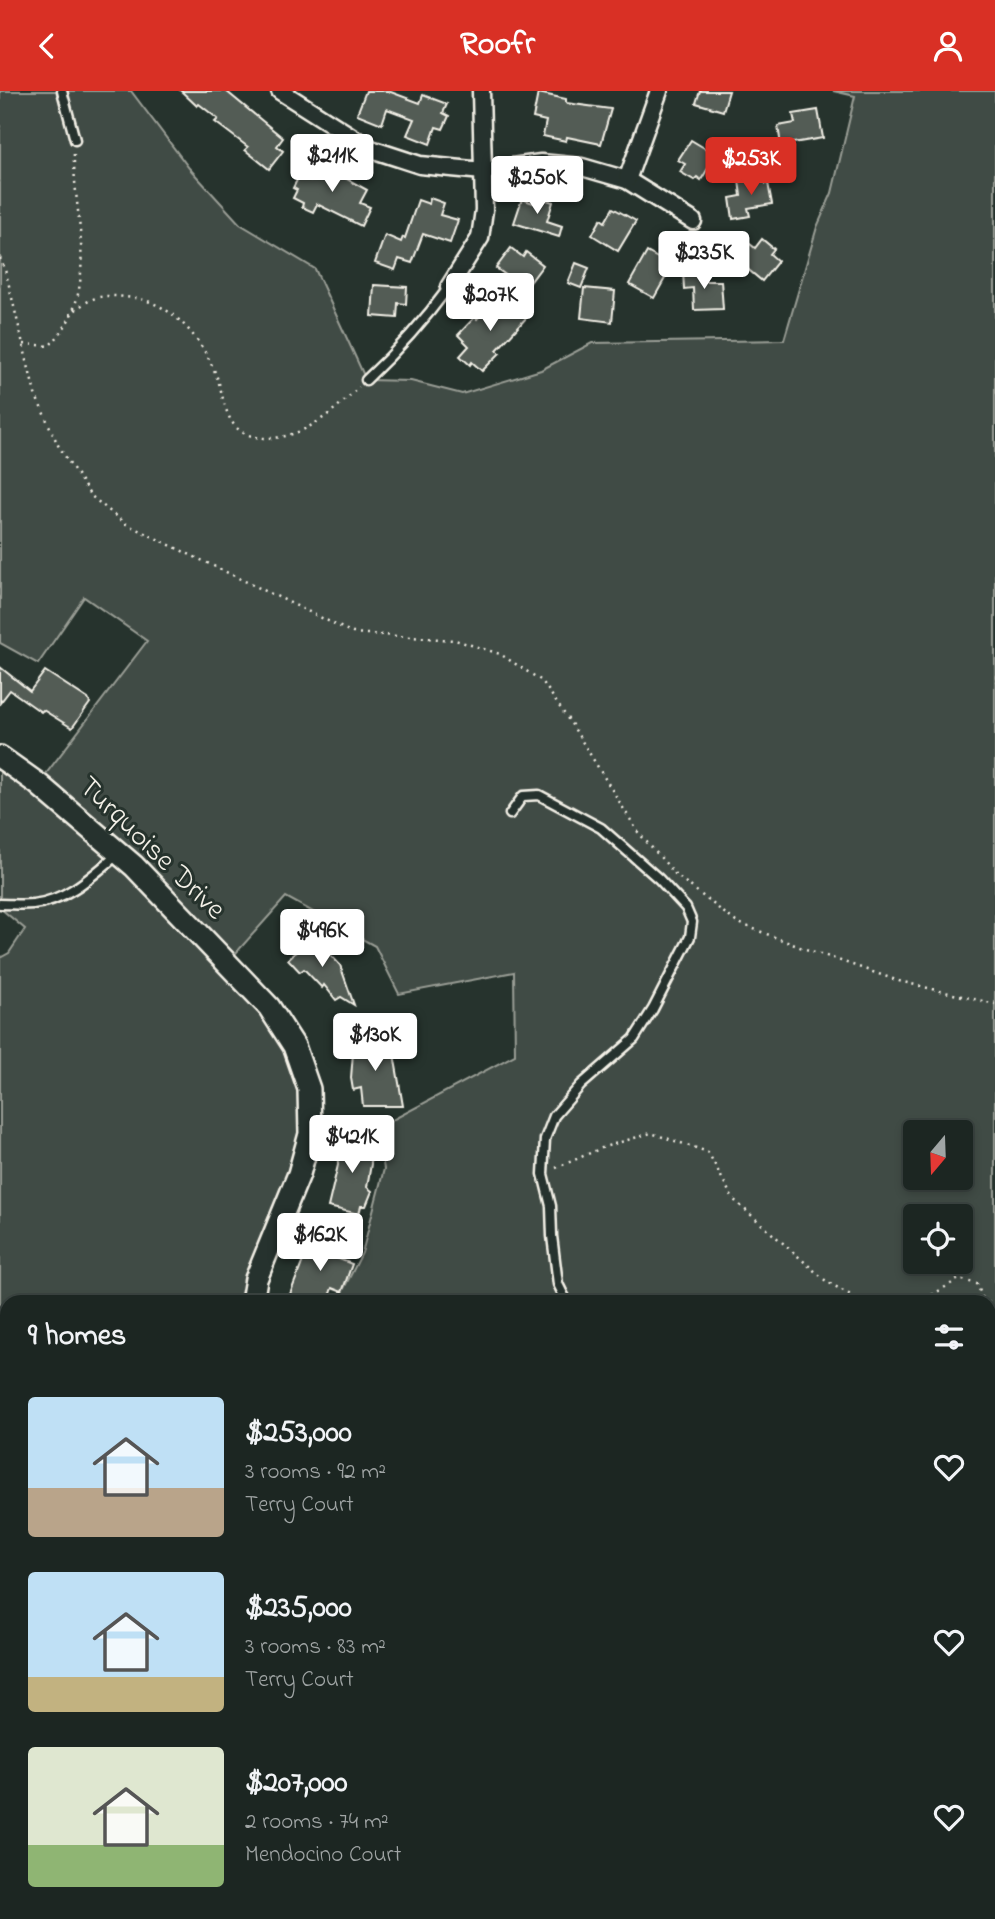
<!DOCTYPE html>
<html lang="en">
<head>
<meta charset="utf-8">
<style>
	:root { --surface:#1c2622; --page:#252e2a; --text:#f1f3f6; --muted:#a0a5a5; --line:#3a4340; --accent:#d93025 }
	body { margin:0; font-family:"Indie Flower",sans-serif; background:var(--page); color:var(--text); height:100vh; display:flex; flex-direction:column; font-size:26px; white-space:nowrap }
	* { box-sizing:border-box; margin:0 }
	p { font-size:23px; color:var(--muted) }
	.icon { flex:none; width:38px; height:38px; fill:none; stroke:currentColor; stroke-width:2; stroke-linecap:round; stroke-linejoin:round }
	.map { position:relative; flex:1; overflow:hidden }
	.drawer { position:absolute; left:0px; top:1204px; width:996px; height:625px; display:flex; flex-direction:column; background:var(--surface); border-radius:21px 21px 0 0; box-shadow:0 4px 10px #0003,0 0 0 2px var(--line) }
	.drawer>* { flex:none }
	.needle { width:46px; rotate:199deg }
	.controls { position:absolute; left:903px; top:1029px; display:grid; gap:14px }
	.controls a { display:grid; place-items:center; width:70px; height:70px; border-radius:7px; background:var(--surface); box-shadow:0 4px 10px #0003,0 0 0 2px var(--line); font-size:35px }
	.price { position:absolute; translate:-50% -60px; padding:0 16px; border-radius:7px; background:#fff; color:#222; font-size:23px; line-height:46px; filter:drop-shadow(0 2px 4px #0008) }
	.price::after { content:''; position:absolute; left:50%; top:42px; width:21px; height:16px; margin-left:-10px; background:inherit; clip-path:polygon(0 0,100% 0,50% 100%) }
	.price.on { background:var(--accent); color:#fff }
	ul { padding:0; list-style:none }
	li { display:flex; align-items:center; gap:21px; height:175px; padding:0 28px }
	li span { display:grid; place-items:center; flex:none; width:196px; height:140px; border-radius:7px; color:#555 }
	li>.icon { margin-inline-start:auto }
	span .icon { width:84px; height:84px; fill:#fffc; stroke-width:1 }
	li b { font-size:30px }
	h2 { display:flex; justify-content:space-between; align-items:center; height:84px; padding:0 28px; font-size:30px }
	header { display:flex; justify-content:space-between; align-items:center; height:91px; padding:0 28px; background:var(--accent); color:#fff; font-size:32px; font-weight:700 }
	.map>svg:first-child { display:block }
	.green { fill:#414b45; stroke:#9a9e96; stroke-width:2; fill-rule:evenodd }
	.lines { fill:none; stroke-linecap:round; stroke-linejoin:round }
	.stream { stroke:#9fa39b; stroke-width:4.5 }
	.building { fill:#525c55; stroke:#f4f1e8; stroke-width:2 }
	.lane-casing { stroke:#f4f1e8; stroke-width:13 }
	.street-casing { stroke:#f4f1e8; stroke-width:21 }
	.secondary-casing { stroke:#f4f1e8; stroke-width:26 }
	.path { stroke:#f4f1e8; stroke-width:2.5; stroke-dasharray:2 5; stroke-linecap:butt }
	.lane { stroke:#26332d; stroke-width:8 }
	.street { stroke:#26332d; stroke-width:16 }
	.secondary { stroke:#26332d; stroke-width:21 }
	.labels { text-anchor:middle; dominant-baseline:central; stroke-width:6; stroke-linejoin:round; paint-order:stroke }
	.street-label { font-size:30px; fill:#f4f1e8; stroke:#26332d }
</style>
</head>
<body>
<header><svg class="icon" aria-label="back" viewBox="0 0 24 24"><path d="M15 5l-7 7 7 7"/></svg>Roofr<svg class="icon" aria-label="person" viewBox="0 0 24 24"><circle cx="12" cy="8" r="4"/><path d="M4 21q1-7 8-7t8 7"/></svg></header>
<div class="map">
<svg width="995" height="1828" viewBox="0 0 995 1828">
	<rect width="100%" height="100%" fill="#26332d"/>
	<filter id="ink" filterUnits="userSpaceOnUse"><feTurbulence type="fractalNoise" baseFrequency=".0143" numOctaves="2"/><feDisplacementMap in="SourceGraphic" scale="14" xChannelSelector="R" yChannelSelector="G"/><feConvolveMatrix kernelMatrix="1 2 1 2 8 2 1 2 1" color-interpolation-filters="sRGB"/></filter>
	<g filter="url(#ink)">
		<!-- green -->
		<path class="green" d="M0,0H131L189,77L240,133L315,178L366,289L411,290L462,303L541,279L592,252L784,249L817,136L832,102L855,5L833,0H995V1699L989,1696V1211H337L362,1162L384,1078L377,1037L515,964L514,881L399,903L375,855L286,806L227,872L294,955L310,1043L252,1211H7V1822H765L778,1828H0V867L9,862L25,838L0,817V666L39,692L147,550L84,506L38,573L0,552ZM915,1041H961V1087H915ZM915,1125H961V1171H915Z"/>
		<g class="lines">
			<!-- stream -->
			<g class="stream">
				<polyline points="0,1743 7,1755"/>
				<polyline points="46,1822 54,1828"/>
			</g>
		</g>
		<!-- building -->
		<g class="building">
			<polygon points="181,0 226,0 283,47 277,55 283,60 269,78 245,59 248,56 215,31 218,28 199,13 197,15"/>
			<polygon points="366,0 388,0 420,12 423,4 447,13 443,22 449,25 443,38 436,36 430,53 407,44 414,28 387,18 382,33 357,23"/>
			<polygon points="700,0 729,0 723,20 696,12"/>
			<polygon points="538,2 566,8 566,12 611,18 601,53 567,46 566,50 543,45 546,30 533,27"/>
			<polygon points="818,19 823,47 781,54 778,35 795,32 793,23"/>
			<polygon points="691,49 716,64 701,89 697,86 694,89 680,81 685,73 678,69"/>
			<polygon points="318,72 367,99 360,112 370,116 361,135 317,113 313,121 302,116 303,112 293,107 297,99 293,97 300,83 310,89"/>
			<polygon points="764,85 766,93 768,92 772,113 748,117 750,125 733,128 730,107 741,105 739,89"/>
			<polygon points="535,105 553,111 547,130 562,135 559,146 514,132 522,108 533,112"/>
			<polygon points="430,107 444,112 440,124 458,129 450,152 423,143 412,172 399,168 395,179 375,172 385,144 401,151 403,146 405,147 418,109 429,113"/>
			<polygon points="613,117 636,130 618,160 592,144 601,128 605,131"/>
			<polygon points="740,145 755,157 762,148 774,158 770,163 778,170 762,190 727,161"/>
			<polygon points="511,157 523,166 526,161 543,174 525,198 496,177"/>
			<polygon points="647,161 672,175 654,207 629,193"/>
			<polygon points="576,172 589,177 581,197 568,192"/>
			<polygon points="705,179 705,190 721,190 723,218 694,219 693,197 684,198 683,180"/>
			<polygon points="374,194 407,196 406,213 398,212 397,227 372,225"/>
			<polygon points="584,197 615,200 612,231 581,227"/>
			<polygon points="496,207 508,218 513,213 527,226 497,259 500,262 482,280 472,271 470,274 460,265 469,255 458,244 475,226 477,228"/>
			<polygon points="0,576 30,600 45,580 88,608 90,612 72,637 43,619 41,621 10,599 0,612"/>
			<polygon points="313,845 340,874 354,914 341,906 336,909 324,894 322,897 304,878 300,881 288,868"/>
			<polygon points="345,943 359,949 382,946 384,963 394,963 403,1015 363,1015 361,997 353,999 351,987 353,962"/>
			<polygon points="370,1046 371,1073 367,1096 372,1100 366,1115 361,1115 359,1123 328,1116 338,1074 337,1047"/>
			<polygon points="313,1144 340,1154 336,1167 352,1173 342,1201 332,1197 327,1211 287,1211"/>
		</g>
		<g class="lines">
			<defs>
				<g id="lane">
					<polyline points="62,0 75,49"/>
					<path d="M366,289C397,260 424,230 449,196"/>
					<polyline points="510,723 523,705 539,704 601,737 659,788 686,817 692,831 690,846 653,918 634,948 581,994 554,1025 545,1048 543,1083 551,1115 552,1145 558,1193 567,1211"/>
					<path d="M0,813C11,813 22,814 33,813C66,810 92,785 117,764"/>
				</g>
				<g id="street">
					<polyline points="280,0 371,58 420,74 483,80 541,72 582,76 627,89 693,130"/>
					<polyline points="627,89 659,0"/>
					<polyline points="449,196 480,147 484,119 481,0"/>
					<polyline points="624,1828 625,1822"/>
				</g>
				<g id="secondary">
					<polyline points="0,666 38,693 134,775 269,916 294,955 309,998 310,1043 299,1083 256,1188 252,1211"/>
					<polyline points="989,1795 995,1797"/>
				</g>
			</defs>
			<!-- lane casing -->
			<use href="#lane" class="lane-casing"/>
			<!-- street casing -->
			<use href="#street" class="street-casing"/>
			<!-- secondary casing -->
			<use href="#secondary" class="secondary-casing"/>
			<!-- path -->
			<g class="path">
				<polyline points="0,167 6,182 35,303 58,354 90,404 124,432 353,542 455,549 500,563 542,590 572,634 638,741 676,784 736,831 800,856 899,890 995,913"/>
				<path d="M70,224C93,203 103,203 134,207C174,212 205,252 218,289C223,304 225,327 238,338C244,344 255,346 263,347C302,349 332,322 359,296"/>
				<path d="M24,253L49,255C104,202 72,125 74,60"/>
				<polyline points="556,1077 604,1056 651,1042 708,1061 733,1108 826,1190 863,1211"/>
				<polyline points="920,1211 959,1188 977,1193 984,1211"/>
				<polyline points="989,1223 995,1240"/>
			</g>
			<!-- lane -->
			<use href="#lane" class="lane"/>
			<!-- street -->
			<use href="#street" class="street"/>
			<!-- secondary -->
			<use href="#secondary" class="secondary"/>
		</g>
	</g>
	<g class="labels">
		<!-- street labels -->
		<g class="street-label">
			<text transform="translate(151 758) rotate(44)">Turquoise Drive</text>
		</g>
	</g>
</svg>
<div class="controls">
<a><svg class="needle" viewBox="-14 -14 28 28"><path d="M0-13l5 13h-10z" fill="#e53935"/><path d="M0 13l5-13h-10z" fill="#a0a5a5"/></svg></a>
<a><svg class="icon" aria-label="locate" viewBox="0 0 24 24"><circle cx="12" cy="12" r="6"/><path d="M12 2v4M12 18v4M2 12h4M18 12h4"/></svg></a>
</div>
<b class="price" style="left:332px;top:103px">$211K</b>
<b class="price on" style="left:751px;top:106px">$253K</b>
<b class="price" style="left:537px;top:125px">$250K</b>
<b class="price" style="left:704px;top:200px">$235K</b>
<b class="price" style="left:490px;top:242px">$207K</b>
<b class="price" style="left:322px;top:878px">$496K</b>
<b class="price" style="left:375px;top:982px">$130K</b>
<b class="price" style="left:352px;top:1084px">$421K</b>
<b class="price" style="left:320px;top:1182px">$162K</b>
<section class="drawer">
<h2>9 homes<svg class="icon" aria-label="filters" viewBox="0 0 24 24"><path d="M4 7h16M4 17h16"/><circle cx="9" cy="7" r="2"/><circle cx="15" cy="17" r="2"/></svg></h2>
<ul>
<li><span style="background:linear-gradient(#bfe0f5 65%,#b9a48a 0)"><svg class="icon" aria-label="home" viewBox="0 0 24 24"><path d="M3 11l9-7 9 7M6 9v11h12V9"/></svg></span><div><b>$253,000</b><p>3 rooms · 92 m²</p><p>Terry Court</p></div><svg class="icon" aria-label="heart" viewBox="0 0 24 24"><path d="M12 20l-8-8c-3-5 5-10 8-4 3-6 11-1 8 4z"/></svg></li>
<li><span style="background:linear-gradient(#bfe0f5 75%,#c2b280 0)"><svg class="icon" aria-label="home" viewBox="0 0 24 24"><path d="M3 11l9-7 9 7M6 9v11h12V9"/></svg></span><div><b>$235,000</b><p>3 rooms · 83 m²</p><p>Terry Court</p></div><svg class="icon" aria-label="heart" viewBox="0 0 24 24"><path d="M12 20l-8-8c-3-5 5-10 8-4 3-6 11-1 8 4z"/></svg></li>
<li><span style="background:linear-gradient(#dfe7d0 70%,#8fb573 0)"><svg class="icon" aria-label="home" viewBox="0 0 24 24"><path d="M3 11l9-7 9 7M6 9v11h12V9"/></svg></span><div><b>$207,000</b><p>2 rooms · 74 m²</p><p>Mendocino Court</p></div><svg class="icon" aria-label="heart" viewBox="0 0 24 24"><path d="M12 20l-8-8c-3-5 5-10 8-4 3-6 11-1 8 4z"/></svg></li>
</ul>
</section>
</div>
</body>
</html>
